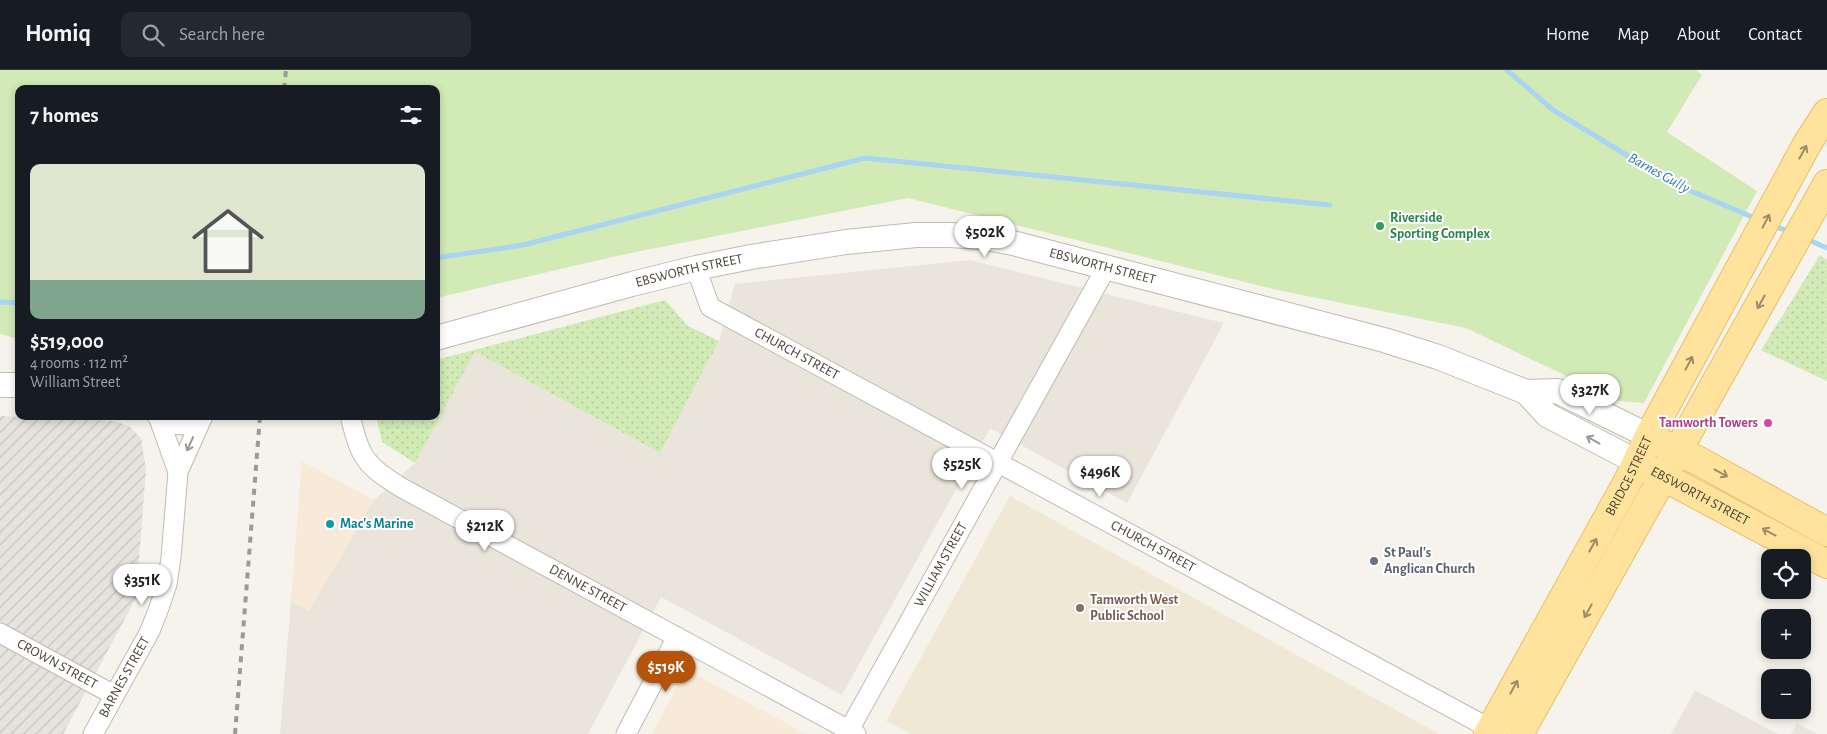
<!DOCTYPE html>
<html lang="en">
<head>
<meta charset="utf-8">
<style>
	:root { --surface:#171b24; --page:#242831; --text:#f1f3f6; --muted:#9ea1a6; --line:#363941; --accent:#b45309 }
	body { margin:0; font-family:"Alegreya Sans",sans-serif; background:var(--page); color:var(--text); height:100vh; display:flex; flex-direction:column; font-size:19px; white-space:nowrap }
	* { box-sizing:border-box; margin:0 }
	p { font-size:16px; color:var(--muted) }
	.icon { flex:none; width:28px; height:28px; fill:none; stroke:currentColor; stroke-width:2; stroke-linecap:round; stroke-linejoin:round }
	.map { position:relative; flex:1; overflow:hidden }
	.sheet { position:absolute; left:15px; top:15px; width:425px; height:335px; display:flex; flex-direction:column; background:var(--surface); border-radius:10px; box-shadow:0 2px 8px #0003 }
	.sheet>* { flex:none }
	.fabs { position:absolute; left:1761px; top:479px; display:grid; gap:10px }
	.fabs a { display:grid; place-items:center; width:50px; height:50px; border-radius:10px; background:var(--surface); box-shadow:0 2px 8px #0003; font-size:25px }
	.price { position:absolute; translate:-50% -42px; padding:0 11px; border-radius:18px; background:#fff; color:#222; font-size:16px; line-height:32px; filter:drop-shadow(0 1px 2px #0008) }
	.price::after { content:''; position:absolute; left:50%; top:30px; width:15px; height:11px; margin-left:-8px; background:inherit; clip-path:polygon(0 0,100% 0,50% 100%) }
	.price.on { background:var(--accent); color:#fff }
	ul { padding:0; list-style:none }
	li { display:grid; align-content:center; gap:10px; height:265px; padding:0 15px }
	li span { display:grid; place-items:center; height:155px; border-radius:10px; color:#555 }
	li>.icon { margin-inline-start:auto }
	span .icon { width:90px; height:90px; fill:#fffc; stroke-width:1 }
	li b { font-size:21px }
	h2 { display:flex; justify-content:space-between; align-items:center; height:60px; padding:0 15px; font-size:21px }
	header { display:flex; align-items:center; gap:30px; box-sizing:border-box; height:70px; padding:0 25px; background:var(--surface); border-bottom:1px solid var(--line) }
	header strong { font-size:24px }
	nav { display:flex; gap:28px; margin-inline-start:auto; font-size:18px }
	.search { width:350px; height:45px; background:var(--page); display:flex; align-items:center; gap:12px; box-sizing:border-box; padding:0 18px; border-radius:10px; color:var(--muted); font-size:19px }
	.map>svg:first-child { display:block }
	.residential { fill:#eae5da }
	.commercial { fill:#f7ead8 }
	.industrial { fill:url(#industrial-furrows) }
	.education { fill:#efe8d6 }
	.green { fill:url(#green-dots) }
	.pitch { fill:#d2eab5 }
	.lines { fill:none; stroke-linecap:round; stroke-linejoin:round }
	.stream { stroke:#a9d4f2; stroke-width:5 }
	.minor-casing { stroke:#c2bbae; stroke-width:21 }
	.tertiary-casing { stroke:#c2bbae; stroke-width:26 }
	.primary-casing { stroke:#e6c16a; stroke-width:30 }
	.minor { stroke:#fff; stroke-width:19 }
	.tertiary { stroke:#fff; stroke-width:24 }
	.primary { stroke:#ffe39c; stroke-width:28 }
	.rail { stroke:#9a9a9a; stroke-width:4; stroke-dasharray:6 6; stroke-linecap:butt }
	.oneway { stroke:#9c8c66 }
	.oneway2 { stroke:#9c9892 }
	.leisure-dot { fill:#2e9e5b; stroke:#fff; stroke-width:2 }
	.hotel-dot { fill:#d1479c; stroke:#fff; stroke-width:2 }
	.culture-dot { fill:#0f9aa8; stroke:#fff; stroke-width:2 }
	.worship-dot { fill:#6b7280; stroke:#fff; stroke-width:2 }
	.education-dot { fill:#8d6e63; stroke:#fff; stroke-width:2 }
	.labels { text-anchor:middle; dominant-baseline:central; stroke-width:4; stroke-linejoin:round; paint-order:stroke }
	.leisure-label { font-size:14px; font-weight:bold; fill:#27864d; stroke:#fff; text-anchor:start }
	.street-label { font-size:14px; fill:#4b4439; stroke:#fff }
	.hotel-label { font-size:14px; font-weight:bold; fill:#b23c85; stroke:#fff; text-anchor:end }
	.culture-label { font-size:14px; font-weight:bold; fill:#0d838f; stroke:#fff; text-anchor:start }
	.worship-label { font-size:14px; font-weight:bold; fill:#5b616d; stroke:#fff; text-anchor:start }
	.education-label { font-size:14px; font-weight:bold; fill:#785e54; stroke:#fff; text-anchor:start }
	.water-label { font-size:15px; font-style:italic; fill:#2e7ab2; stroke:#fff }
</style>
</head>
<body>
<header>
<strong>Homiq</strong>
<div class="search"><svg class="icon" aria-label="search" viewBox="0 0 24 24"><circle cx="10" cy="10" r="6"/><path d="M15 15l6 6"/></svg>Search here</div>
<nav><a>Home</a><a>Map</a><a>About</a><a>Contact</a></nav>
</header>
<div class="map">
<svg width="1827" height="664" viewBox="0 0 1827 664">
	<defs>
		<pattern id="industrial-furrows" width="10" height="10" patternUnits="userSpaceOnUse" patternTransform="scale(1.25)"><rect width="10" height="10" fill="#e6e2dd"/><path d="M-1 1l2-2M0 10L10 0M9 11l2-2" fill="none" stroke="#c7c3be"/></pattern>
		<pattern id="green-dots" width="8" height="8" patternUnits="userSpaceOnUse" patternTransform="scale(1.25)"><rect width="8" height="8" fill="#d2eab5"/><path d="M2 2h.1M6 6h.1" fill="none" stroke="#b6ca9c" stroke-width="1.8" stroke-linecap="round"/></pattern>
	</defs>
	<rect width="100%" height="100%" fill="#f6f3ec"/>
	<!-- residential -->
	<g class="residential">
		<polygon points="970,190 1224,253 1127,433 990,358 842,625 661,527 588,664 280,664 291,531 309,540 374,430 415,393 475,282 660,383 719,271 735,214"/>
		<polygon points="1695,620 1778,664 1671,664"/>
		<polygon points="1797,654 1817,664 1791,664"/>
	</g>
	<!-- commercial -->
	<g class="commercial">
		<polygon points="302,391 374,430 309,541 291,531"/>
		<polygon points="686,599 797,659 806,664 652,664"/>
	</g>
	<!-- industrial -->
	<polygon class="industrial" points="0,346 115,351 130,357 141,368 146,399 136,528 63,664 0,664"/>
	<!-- education -->
	<polygon class="education" points="1010,426 1439,664 911,664 886,651"/>
	<!-- green -->
	<g class="green">
		<polygon points="1820,185 1827,190 1827,311 1761,280"/>
		<polygon points="665,230 688,256 719,271 660,383 475,282 415,393 382,372 376,346 436,346 436,290"/>
	</g>
	<!-- pitch -->
	<polygon class="pitch" points="0,0 1696,0 1702,5 1667,62 1757,121 1644,333 1619,331 1466,258 1277,220 908,128 621,185 436,228 436,19 19,19 19,269 0,264"/>
	<g class="lines">
		<!-- stream -->
		<g class="stream">
			<polyline points="1507,0 1553,40 1672,113 1757,149"/>
			<polyline points="1772,155 1790,162"/>
			<polyline points="1804,168 1827,178"/>
			<polyline points="436,188 523,175 865,88 1330,135"/>
			<polyline points="0,232 19,233"/>
		</g>
		<defs>
			<g id="minor">
				<path id="s1" d="M696,198L710,237L1500,664"/>
				<polyline points="158,346 178,402"/>
				<path id="s2" d="M350,346C361,389 364,394 402,418L856,664"/>
				<path id="s3" d="M0,563L114,625"/>
				<path id="s4" d="M849,660L1106,198"/>
				<path id="s5" d="M93,664L150,561L159,538L167,514L171,488L178,402L203,346"/>
				<polyline points="626,664 677,567"/>
			</g>
			<g id="tertiary">
				<path id="s6" d="M436,268L632,214L696,198L751,187L846,172L916,165H950L981,167L1013,173L1384,270L1438,287L1526,322L1557,321L1649,366"/>
				<polyline points="0,315 19,315"/>
				<polyline points="1526,322 1547,345 1637,392"/>
				<path d="M160,346C173,354 188,355 200,346"/>
			</g>
			<g id="primary">
				<polyline points="1661,373 1699,391 1827,462"/>
				<path id="s7" d="M1647,398L1827,494"/>
				<path id="s8" d="M1488,664L1628,411L1649,366L1807,74L1827,43"/>
				<polyline points="1519,664 1827,114"/>
			</g>
		</defs>
		<!-- minor casing -->
		<use href="#minor" class="minor-casing"/>
		<!-- tertiary casing -->
		<use href="#tertiary" class="tertiary-casing"/>
		<!-- primary casing -->
		<use href="#primary" class="primary-casing"/>
		<!-- minor -->
		<use href="#minor" class="minor"/>
		<!-- tertiary -->
		<use href="#tertiary" class="tertiary"/>
		<!-- primary -->
		<use href="#primary" class="primary"/>
		<!-- rail -->
		<g class="rail">
			<polyline points="284,19 286,0"/>
			<polyline points="235,664 260,346"/>
		</g>
	</g>
	<!-- one-way arrows -->
	<defs><path id="oneway-shaft" d="M-6 0H5M1.5-3L5.5 0L1.5 3" fill="none" stroke-width="1.6" stroke-linecap="round" stroke-linejoin="round" transform="scale(1.25)"/></defs>
	<g class="oneway">
		<use href="#oneway-shaft" transform="translate(1803 82) rotate(-61)"/>
		<use href="#oneway-shaft" transform="translate(1766 151) rotate(-62)"/>
		<use href="#oneway-shaft" transform="translate(1761 232) rotate(119)"/>
		<use href="#oneway-shaft" transform="translate(1689 293) rotate(-62)"/>
		<use href="#oneway-shaft" transform="translate(1721 403) rotate(29)"/>
		<use href="#oneway-shaft" transform="translate(1769 462) rotate(-152)"/>
		<use href="#oneway-shaft" transform="translate(1593 475) rotate(-61)"/>
		<use href="#oneway-shaft" transform="translate(1588 541) rotate(119)"/>
		<use href="#oneway-shaft" transform="translate(1514 617) rotate(-61)"/>
	</g>
	<g class="oneway2">
		<use href="#oneway-shaft" transform="translate(1593 370) rotate(-151)"/>
		<use href="#oneway-shaft" transform="translate(190 374) rotate(114)"/>
	</g>
	<!-- markers -->
	<circle class="leisure-dot" cx="1380" cy="156" r="5"/>
	<circle class="hotel-dot" cx="1768" cy="353" r="5"/>
	<circle class="culture-dot" cx="330" cy="454" r="5"/>
	<circle class="worship-dot" cx="1374" cy="491" r="5"/>
	<circle class="education-dot" cx="1080" cy="538" r="5"/>
	<g class="labels">
		<!-- leisure labels -->
		<g class="leisure-label">
			<text x="1390" y="148">Riverside<tspan x="1390" dy="16">Sporting Complex</tspan></text>
		</g>
		<!-- street labels -->
		<g class="street-label">
			<text stroke="none"><textPath href="#s6" startOffset="682">EBSWORTH STREET</textPath></text>
			<text stroke="none"><textPath href="#s6" startOffset="262">EBSWORTH STREET</textPath></text>
			<text stroke="none"><textPath href="#s1" startOffset="140">CHURCH STREET</textPath></text>
			<text stroke="none"><textPath href="#s8" startOffset="294">BRIDGE STREET</textPath></text>
			<text stroke="none"><textPath href="#s7" startOffset="60">EBSWORTH STREET</textPath></text>
			<text stroke="none"><textPath href="#s1" startOffset="545">CHURCH STREET</textPath></text>
			<text stroke="none"><textPath href="#s4" startOffset="189">WILLIAM STREET</textPath></text>
			<text stroke="none"><textPath href="#s2" startOffset="304">DENNE STREET</textPath></text>
			<text stroke="none"><textPath href="#s3" startOffset="65">CROWN STREET</textPath></text>
			<text stroke="none"><textPath href="#s5" startOffset="65">BARNES STREET</textPath></text>
		</g>
		<!-- hotel labels -->
		<g class="hotel-label">
			<text x="1758" y="353">Tamworth Towers</text>
		</g>
		<!-- culture labels -->
		<g class="culture-label">
			<text x="340" y="454">Mac's Marine</text>
		</g>
		<!-- worship labels -->
		<g class="worship-label">
			<text x="1384" y="483">St Paul's<tspan x="1384" dy="16">Anglican Church</tspan></text>
		</g>
		<!-- education labels -->
		<g class="education-label">
			<text x="1090" y="530">Tamworth West<tspan x="1090" dy="16">Public School</tspan></text>
		</g>
		<!-- water labels -->
		<g class="water-label">
			<text transform="translate(1659 103) rotate(29)">Barnes Gully</text>
		</g>
	</g>
</svg>
<div class="fabs">
<a><svg class="icon" aria-label="locate" viewBox="0 0 24 24"><circle cx="12" cy="12" r="6"/><path d="M12 2v4M12 18v4M2 12h4M18 12h4"/></svg></a>
<a>+</a>
<a>−</a>
</div>
<b class="price" style="left:985px;top:188px">$502K</b>
<b class="price" style="left:1590px;top:346px">$327K</b>
<b class="price" style="left:962px;top:420px">$525K</b>
<b class="price" style="left:1100px;top:428px">$496K</b>
<b class="price" style="left:485px;top:482px">$212K</b>
<b class="price" style="left:142px;top:536px">$351K</b>
<b class="price on" style="left:666px;top:623px">$519K</b>
<section class="sheet">
<h2>7 homes<svg class="icon" aria-label="filters" viewBox="0 0 24 24"><path d="M4 7h16M4 17h16"/><circle cx="9" cy="7" r="2"/><circle cx="15" cy="17" r="2"/></svg></h2>
<ul>
<li><span style="background:linear-gradient(#dfe7d0 75%,#7fa58c 0)"><svg class="icon" aria-label="home" viewBox="0 0 24 24"><path d="M3 11l9-7 9 7M6 9v11h12V9"/></svg></span><div><b>$519,000</b><p>4 rooms · 112 m²</p><p>William Street</p></div></li>
</ul>
</section>
</div>
</body>
</html>
